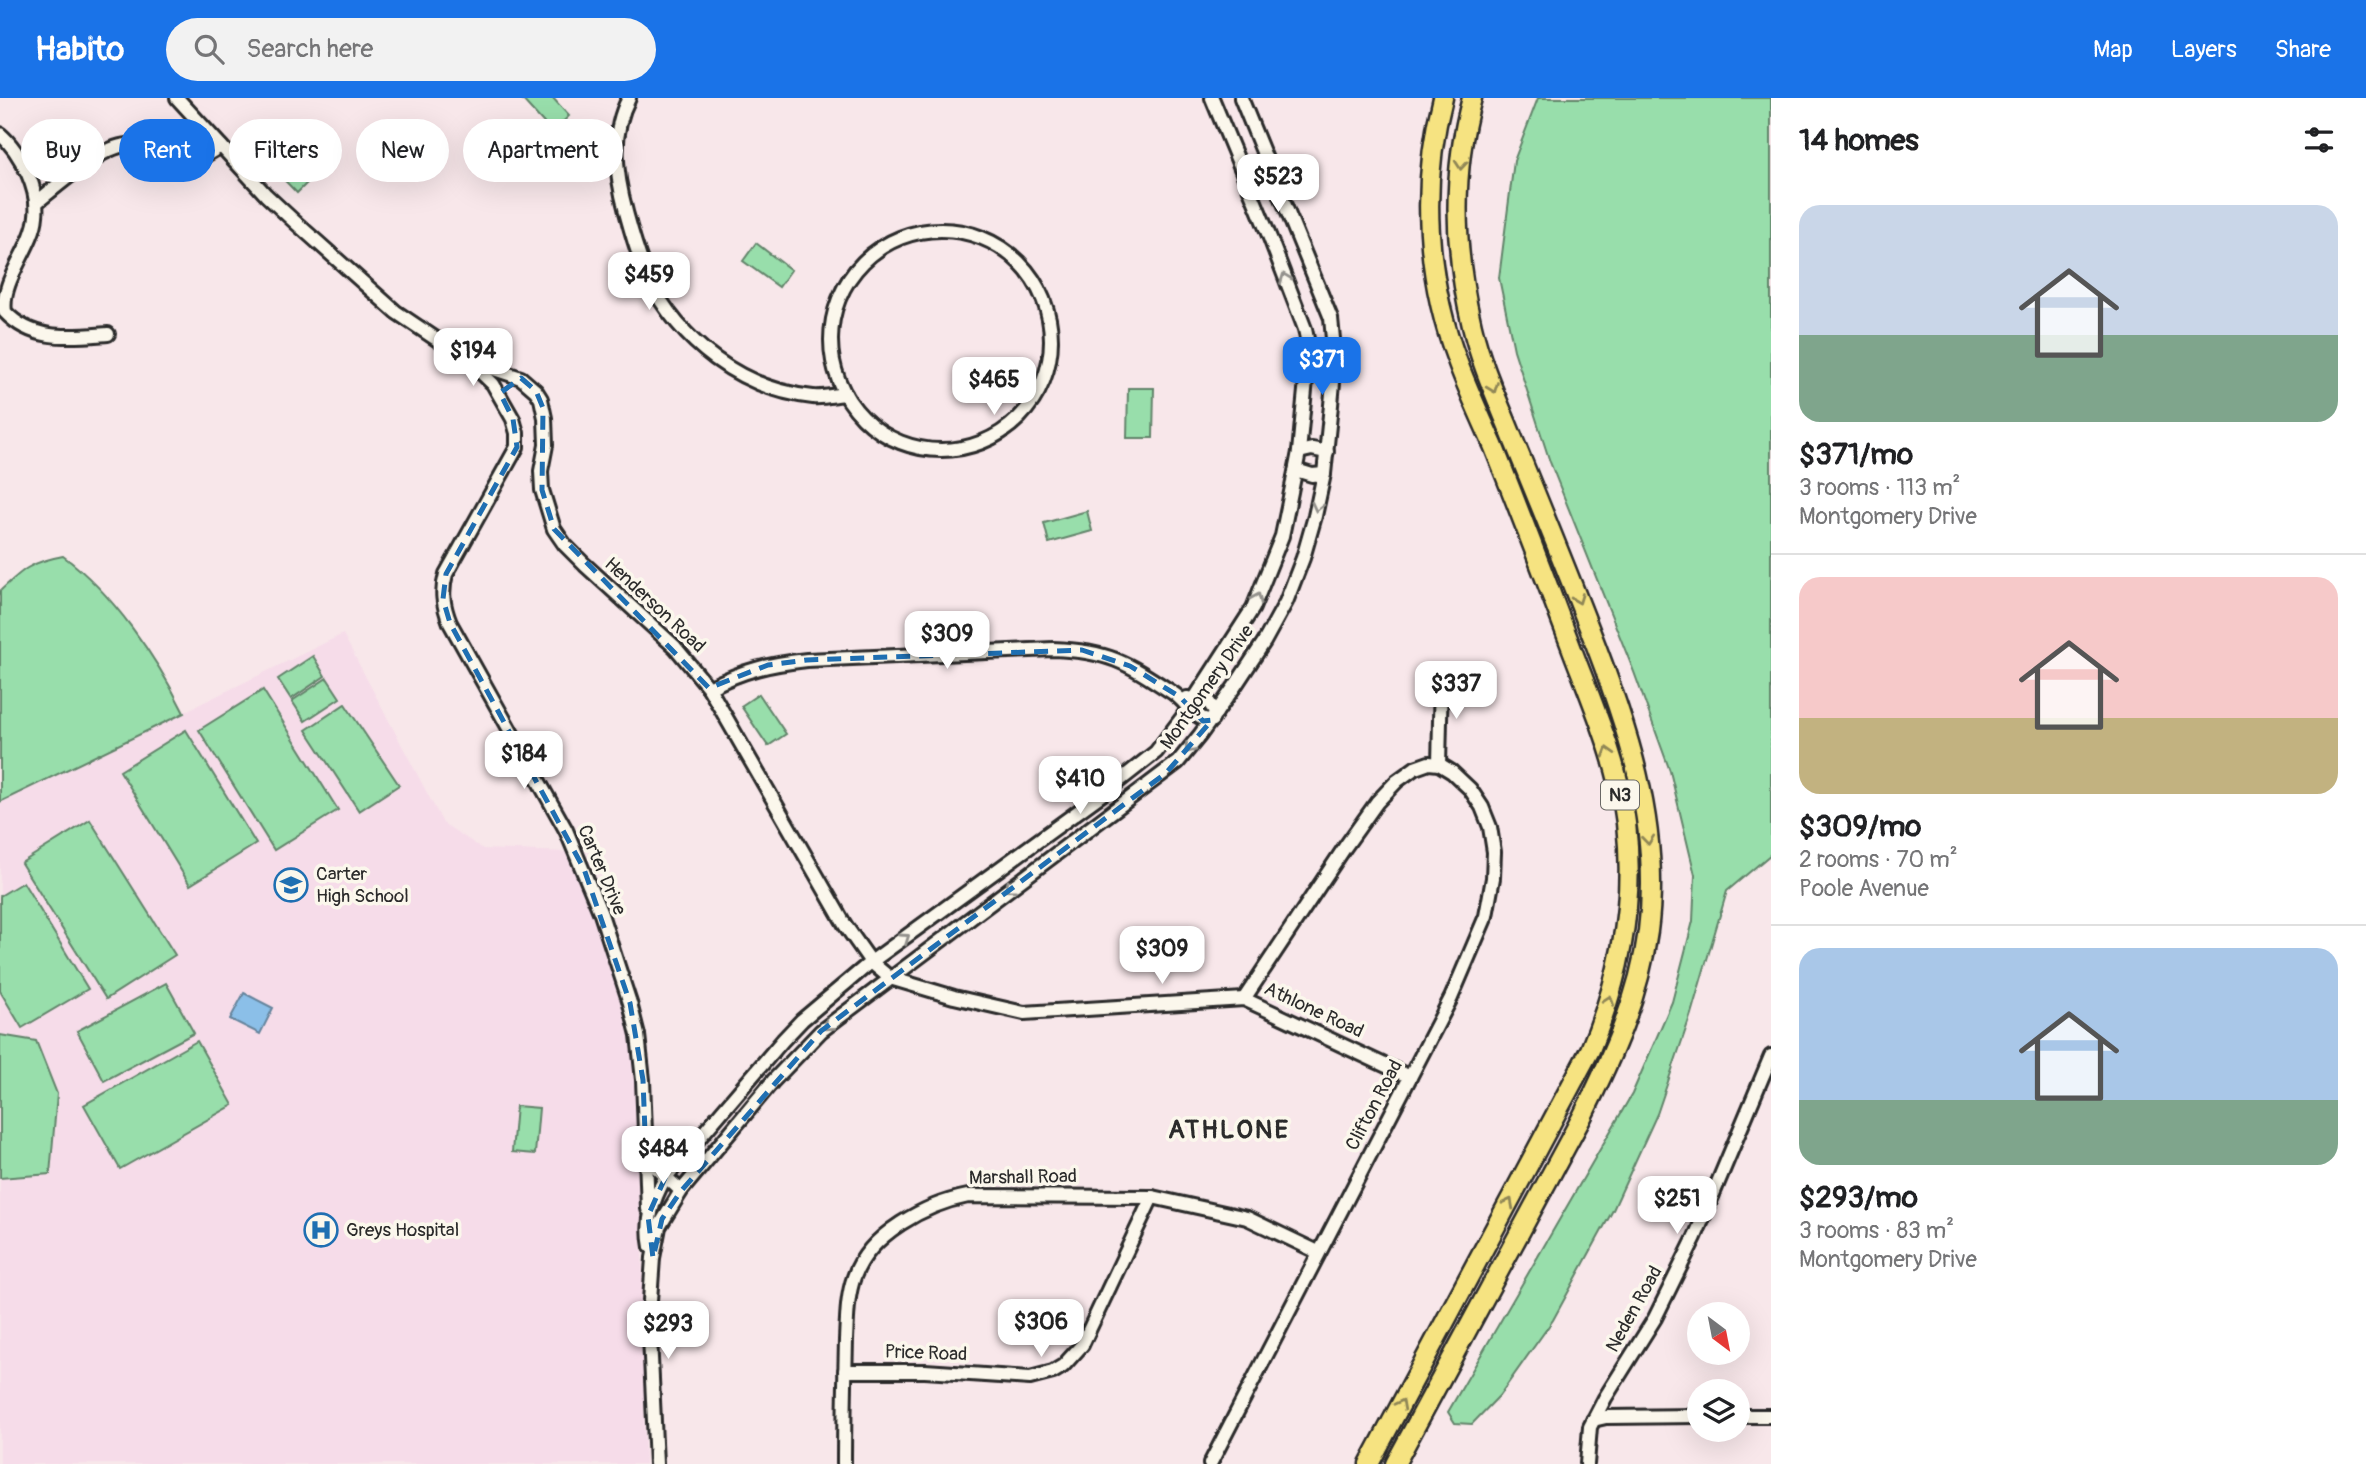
<!DOCTYPE html>
<html lang="en">
<head>
<meta charset="utf-8">
<style>
	:root { --surface:#fff; --page:#f2f2f2; --text:#202124; --muted:#757577; --line:#e0e0e0; --accent:#1a73e8 }
	body { margin:0; font-family:Pangolin,sans-serif; background:var(--page); color:var(--text); height:100vh; display:flex; flex-direction:column; font-size:26px; white-space:nowrap }
	* { box-sizing:border-box; margin:0 }
	p { font-size:23px; color:var(--muted) }
	.icon { flex:none; width:38px; height:38px; fill:none; stroke:currentColor; stroke-width:2; stroke-linecap:round; stroke-linejoin:round }
	.map { position:relative; flex:1; overflow:hidden }
	.side { display:flex; flex-direction:column; background:var(--surface); width:595px }
	.side>* { flex:none }
	.top-card { position:absolute; left:21px; top:21px; width:665px; height:63px; display:flex; gap:14px }
	.needle { width:46px; rotate:148deg }
	.controls { position:absolute; left:1687px; top:1204px; display:grid; gap:14px }
	.controls a { display:grid; place-items:center; width:63px; height:63px; border-radius:50%; background:var(--surface); box-shadow:0 7px 28px #0002; font-size:35px }
	.price { position:absolute; translate:-50% -60px; padding:0 16px; border-radius:14px; background:#fff; color:#222; font-size:23px; line-height:46px; filter:drop-shadow(0 2px 4px #0008) }
	.price::after { content:''; position:absolute; left:50%; top:42px; width:21px; height:16px; margin-left:-10px; background:inherit; clip-path:polygon(0 0,100% 0,50% 100%) }
	.price.on { background:var(--accent); color:#fff }
	ul { padding:0; list-style:none }
	li { display:grid; align-content:center; gap:14px; height:371px; padding:0 28px }
	li+li { border-top:2px solid var(--line) }
	li span { display:grid; place-items:center; height:217px; border-radius:21px; color:#555 }
	li>.icon { margin-inline-start:auto }
	span .icon { width:126px; height:126px; fill:#fffc; stroke-width:1 }
	li b { font-size:30px }
	h2 { display:flex; justify-content:space-between; align-items:center; height:84px; padding:0 28px; font-size:30px }
	.pill { padding:0 24px; border-radius:32px; background:var(--surface); box-shadow:0 7px 28px #0002; font-size:24px; line-height:63px }
	.pill.on { background:var(--accent); color:#fff }
	header { display:flex; align-items:center; gap:42px; box-sizing:border-box; height:98px; padding:0 35px; background:var(--accent); color:#fff }
	header strong { font-size:33px }
	nav { display:flex; gap:38px; margin-inline-start:auto; font-size:24px }
	.search { width:490px; height:63px; background:var(--page); display:flex; align-items:center; gap:18px; box-sizing:border-box; padding:0 24px; border-radius:38px; color:var(--muted); font-size:26px }
	main { display:flex; flex:1; min-height:0 }
	.map>svg:first-child { display:block }
	.built { fill:#f6dce9 }
	.green { fill:#98deab; stroke:#62846b; stroke-width:2 }
	.water { fill:#8bbfe8; stroke:#65849c; stroke-width:2 }
	.lines { fill:none; stroke-linecap:round; stroke-linejoin:round }
	.minor-casing { stroke:#2b2b2b; stroke-width:18 }
	.highway-casing { stroke:#2b2b2b; stroke-width:23 }
	.minor { stroke:#fbf7ec; stroke-width:12 }
	.highway { stroke:#f6e381; stroke-width:18 }
	.oneway { stroke:#908756 }
	.oneway2 { stroke:#93918c }
	.marked { fill:none; stroke:#1f6fb2; stroke-width:5; stroke-dasharray:14 9; stroke-linejoin:round }
	.labels { text-anchor:middle; dominant-baseline:central; stroke-width:7; stroke-linejoin:round; paint-order:stroke }
	.shield { fill:#fbf7ec; stroke:#696865; stroke-width:2 }
	.shield-label { font-size:18px; font-weight:bold; fill:#2b2b2b }
	.street-label { font-size:19px; fill:#2b2b2b; stroke:#fbf7ec }
	.poi-label { font-size:19px; fill:#2b2b2b; stroke:#fbf7ec; text-anchor:start }
	.district-label { font-size:26px; font-weight:bold; letter-spacing:2px; fill:#2b2b2b; stroke:#fbf7ec }
</style>
</head>
<body>
<header>
<strong>Habito</strong>
<div class="search"><svg class="icon" aria-label="search" viewBox="0 0 24 24"><circle cx="10" cy="10" r="6"/><path d="M15 15l6 6"/></svg>Search here</div>
<nav><a>Map</a><a>Layers</a><a>Share</a></nav>
</header>
<main>
<div class="map">
<svg width="1771" height="1366" viewBox="0 0 1771 1366">
	<rect width="100%" height="100%" fill="#f8e7ea"/>
	<filter id="ink" filterUnits="userSpaceOnUse"><feTurbulence type="fractalNoise" baseFrequency=".0143" numOctaves="2"/><feDisplacementMap in="SourceGraphic" scale="14" xChannelSelector="R" yChannelSelector="G"/><feConvolveMatrix kernelMatrix="1 2 1 2 8 2 1 2 1" color-interpolation-filters="sRGB"/></filter>
	<g filter="url(#ink)">
		<!-- built -->
		<polygon class="built" points="343,536 443,725 483,751 570,754 617,881 633,928 640,984 645,1366 0,1366 0,610 41,684"/>
		<!-- green -->
		<g class="green">
			<polygon points="521,0 553,0 569,18 552,34"/>
			<polygon points="1538,0 1771,0 1771,756 1727,793 1691,916 1657,1016 1613,1112 1553,1222 1499,1298 1472,1326 1455,1325 1448,1314 1632,996 1672,904 1693,823 1695,777 1670,673 1634,574 1550,364 1514,252 1499,180 1514,63"/>
			<polygon points="282,40 317,75 297,95 262,59"/>
			<polygon points="756,145 791,172 779,189 743,163"/>
			<polygon points="1128,290 1154,290 1153,340 1127,340"/>
			<polygon points="1087,413 1092,433 1049,445 1044,425"/>
			<path d="M63,458C112,494 157,560 184,615L0,704V493C23,471 31,464 63,458Z"/>
			<polygon points="313,558 325,578 291,601 278,581"/>
			<polygon points="327,580 340,600 305,623 292,603"/>
			<polygon points="263,592 338,712 274,752 199,632"/>
			<polygon points="759,596 786,636 768,648 741,608"/>
			<polygon points="345,606 399,687 359,713 306,632"/>
			<polygon points="186,632 256,746 190,787 120,673"/>
			<polygon points="90,722 175,857 106,901 21,765"/>
			<polygon points="23,784 88,891 22,930 0,893 0,798"/>
			<polygon points="166,885 194,935 104,983 77,933"/>
			<polygon points="0,937 36,943 57,996 50,1076 0,1080"/>
			<polygon points="197,943 233,1007 120,1071 84,1007"/>
			<polygon points="516,1008 539,1010 535,1056 512,1054"/>
		</g>
		<!-- water -->
		<polygon class="water" points="244,895 273,910 260,936 230,921"/>
		<g class="lines">
			<defs>
				<g id="minor">
					<path d="M177,0L266,97L295,124L396,214L469,263L493,286L513,321L517,335V349L446,476C441,494 443,507 450,525L566,732L601,816L630,905L638,937L643,982L648,1111"/>
					<path d="M629,0C610,36 616,76 626,114C632,136 638,159 648,180C680,244 740,291 813,299C823,300 835,297 845,296"/>
					<path d="M0,36C13,47 21,61 28,76C34,90 38,103 36,118C34,148 0,182 5,214C33,244 70,239 108,236"/>
					<path d="M37,104C57,88 102,48 127,47C136,47 144,50 152,55C182,71 194,65 221,48"/>
					<circle cx="941" cy="242" r="110"/>
					<polyline points="476,265 521,280 536,293 541,301 545,320 546,347 541,373 542,392 554,431 565,447 585,467 675,549 709,590 845,827 871,864 890,880 954,899 1024,915 1244,901 1410,979"/>
					<polyline points="1299,354 1312,351 1327,354"/>
					<polyline points="1296,372 1312,377 1324,376"/>
					<path d="M709,590C743,572 770,566 807,562L1053,551C1110,553 1127,565 1173,595C1186,603 1196,624 1212,622"/>
					<polyline points="1187,600 1208,603 1216,615"/>
					<polyline points="1439,666 1441,579"/>
					<polyline points="646,1060 681,1093"/>
					<path d="M651,1149C646,1122 652,1104 665,1080L783,942L802,922L871,864L1105,694L1156,654L1182,620L1253,510L1282,438L1288,409L1299,354L1309,251L1305,231L1270,140L1212,0"/>
					<polyline points="845,1273 925,1273 1030,1280 1053,1274 1063,1268 1082,1247 1152,1099"/>
					<polyline points="1738,1318 1771,1318"/>
					<polyline points="1593,1322 1606,1319 1699,1318"/>
					<polyline points="656,1366 649,1217 653,1160 659,1129 681,1093 773,983 821,933 1178,664 1200,637 1235,588 1264,544 1286,504 1303,460 1315,418 1324,376 1331,307 1335,262 1331,220 1241,0"/>
					<path d="M844,1366C844,1325 845,1284 846,1242C847,1222 847,1198 854,1179C869,1136 926,1106 968,1098L1152,1099L1247,1120L1318,1154"/>
					<polyline points="1210,1366 1451,900 1486,818 1493,780 1494,754 1490,729 1482,709 1470,691 1452,674 1439,666 1429,665 1415,670 1397,683 1377,704 1345,749 1244,901"/>
					<polyline points="1587,1366 1590,1329 1605,1300 1655,1220 1695,1139 1771,958"/>
				</g>
				<g id="highway">
					<path d="M1369,1366L1590,952C1620,881 1635,803 1626,725C1619,667 1594,609 1573,554C1547,485 1521,416 1493,347C1481,320 1468,292 1458,265C1426,181 1420,87 1443,0"/>
					<path d="M1395,1366L1582,1019C1612,959 1639,900 1648,833C1662,727 1626,624 1588,527C1564,465 1539,404 1514,343C1499,305 1481,267 1472,228C1454,153 1452,74 1472,0"/>
				</g>
			</defs>
			<!-- minor casing -->
			<use href="#minor" class="minor-casing"/>
			<!-- highway casing -->
			<use href="#highway" class="highway-casing"/>
			<!-- minor -->
			<use href="#minor" class="minor"/>
			<!-- highway -->
			<use href="#highway" class="highway"/>
		</g>
		<!-- one-way arrows -->
		<defs><path id="oneway-chevron" d="M-2-3.5L2.5 0L-2 3.5" fill="none" stroke-width="1.6" stroke-linecap="round" stroke-linejoin="round" transform="scale(1.75)"/></defs>
		<g class="oneway">
			<use href="#oneway-chevron" transform="translate(1461 67) rotate(95)"/>
			<use href="#oneway-chevron" transform="translate(1493 290) rotate(69)"/>
			<use href="#oneway-chevron" transform="translate(1578 501) rotate(69)"/>
			<use href="#oneway-chevron" transform="translate(1608 654) rotate(-107)"/>
			<use href="#oneway-chevron" transform="translate(1648 742) rotate(84)"/>
			<use href="#oneway-chevron" transform="translate(1609 902) rotate(-71)"/>
			<use href="#oneway-chevron" transform="translate(1509 1105) rotate(-62)"/>
			<use href="#oneway-chevron" transform="translate(1401 1306) rotate(-62)"/>
		</g>
		<g class="oneway2">
			<use href="#oneway-chevron" transform="translate(1285 180) rotate(-111)"/>
			<use href="#oneway-chevron" transform="translate(1317 409) rotate(103)"/>
			<use href="#oneway-chevron" transform="translate(1257 500) rotate(-66)"/>
			<use href="#oneway-chevron" transform="translate(1189 651) rotate(130)"/>
			<use href="#oneway-chevron" transform="translate(1009 790) rotate(143)"/>
			<use href="#oneway-chevron" transform="translate(905 840) rotate(-35)"/>
			<use href="#oneway-chevron" transform="translate(828 928) rotate(139)"/>
		</g>
	</g>
	<!-- marked area -->
	<path class="marked" d="M521,280L536,293L543,310L542,392L554,431L709,590L768,567L807,562L1082,552L1130,568L1180,599L1203,623L1212,622L1166,675L821,933L681,1093L662,1121L653,1160L648,1118L665,1080L646,1060L643,982L630,905L584,771L450,525L443,501L446,476L517,349L513,321L500,295Z"/>
	<!-- icons -->
	<defs>
		<symbol id="school-ring" viewBox="-11 -11 22 22"><circle r="9.5" fill="#fbf7ec" stroke="#1f6fb2" stroke-width="1.5"/><path d="M0-5L7-2L0 1L-7-2ZM-4 1L0 2.5L4 1V4Q0 6-4 4Z" fill="#1f6fb2"/></symbol>
		<symbol id="hospital-ring" viewBox="-11 -11 22 22"><circle r="9.5" fill="#fbf7ec" stroke="#1f6fb2" stroke-width="1.5"/><path d="M-5-5h3v3.5h4V-5h3V5h-3V1.5h-4V5h-3Z" fill="#1f6fb2"/></symbol>
	</defs>
	<g fill-rule="evenodd">
		<use href="#school-ring" x="272" y="768" width="38" height="38"/>
		<use href="#hospital-ring" x="302" y="1113" width="38" height="38"/>
	</g>
	<g class="labels">
		<!-- shield labels -->
		<rect class="shield" x="1601" y="682.5" width="38" height="29" rx="5"/>
		<g class="shield-label">
			<text x="1620" y="697">N3</text>
		</g>
		<!-- street labels -->
		<g class="street-label">
			<text transform="translate(655 507) rotate(43)">Henderson Road</text>
			<text transform="translate(1207 589) rotate(-55)">Montgomery Drive</text>
			<text transform="translate(602 772) rotate(67)">Carter Drive</text>
			<text transform="translate(1314 912) rotate(25)">Athlone Road</text>
			<text transform="translate(1374 1007) rotate(-62)">Clifton Road</text>
			<text transform="translate(1023 1079) rotate(-1)">Marshall Road</text>
			<text transform="translate(1634 1211) rotate(-61)">Neden Road</text>
			<text transform="translate(926 1255) rotate(2)">Price Road</text>
		</g>
		<!-- poi labels -->
		<g class="poi-label">
			<text x="316" y="776">Carter<tspan x="316" dy="22">High School</tspan></text>
			<text x="346" y="1132">Greys Hospital</text>
		</g>
		<!-- district labels -->
		<g class="district-label">
			<text x="1229" y="1032">ATHLONE</text>
		</g>
	</g>
</svg>
<div class="controls">
<a><svg class="needle" viewBox="-14 -14 28 28"><path d="M0-13l5 13h-10z" fill="#e53935"/><path d="M0 13l5-13h-10z" fill="#757577"/></svg></a>
<a><svg class="icon" aria-label="layers" viewBox="0 0 24 24"><path d="M12 4l9 5-9 5-9-5zM3 14l9 5 9-5"/></svg></a>
</div>
<b class="price" style="left:1278px;top:116px">$523</b>
<b class="price" style="left:649px;top:214px">$459</b>
<b class="price" style="left:473px;top:290px">$194</b>
<b class="price on" style="left:1322px;top:299px">$371</b>
<b class="price" style="left:994px;top:319px">$465</b>
<b class="price" style="left:947px;top:573px">$309</b>
<b class="price" style="left:1456px;top:623px">$337</b>
<b class="price" style="left:524px;top:693px">$184</b>
<b class="price" style="left:1080px;top:718px">$410</b>
<b class="price" style="left:1162px;top:888px">$309</b>
<b class="price" style="left:663px;top:1088px">$484</b>
<b class="price" style="left:1677px;top:1138px">$251</b>
<b class="price" style="left:1041px;top:1261px">$306</b>
<b class="price" style="left:668px;top:1263px">$293</b>
<div class="top-card">
<a class="pill">Buy</a>
<a class="pill on">Rent</a>
<a class="pill">Filters</a>
<a class="pill">New</a>
<a class="pill">Apartment</a>
</div>
</div>
<section class="side">
<h2>14 homes<svg class="icon" aria-label="filters" viewBox="0 0 24 24"><path d="M4 7h16M4 17h16"/><circle cx="9" cy="7" r="2"/><circle cx="15" cy="17" r="2"/></svg></h2>
<ul>
<li><span style="background:linear-gradient(#c9d6e8 60%,#7fa58c 0)"><svg class="icon" aria-label="home" viewBox="0 0 24 24"><path d="M3 11l9-7 9 7M6 9v11h12V9"/></svg></span><div><b>$371/mo</b><p>3 rooms · 113 m²</p><p>Montgomery Drive</p></div></li>
<li><span style="background:linear-gradient(#f6c9c9 65%,#c2b280 0)"><svg class="icon" aria-label="home" viewBox="0 0 24 24"><path d="M3 11l9-7 9 7M6 9v11h12V9"/></svg></span><div><b>$309/mo</b><p>2 rooms · 70 m²</p><p>Poole Avenue</p></div></li>
<li><span style="background:linear-gradient(#a9c7e8 70%,#7fa58c 0)"><svg class="icon" aria-label="home" viewBox="0 0 24 24"><path d="M3 11l9-7 9 7M6 9v11h12V9"/></svg></span><div><b>$293/mo</b><p>3 rooms · 83 m²</p><p>Montgomery Drive</p></div></li>
</ul>
</section>
</main>
</body>
</html>
